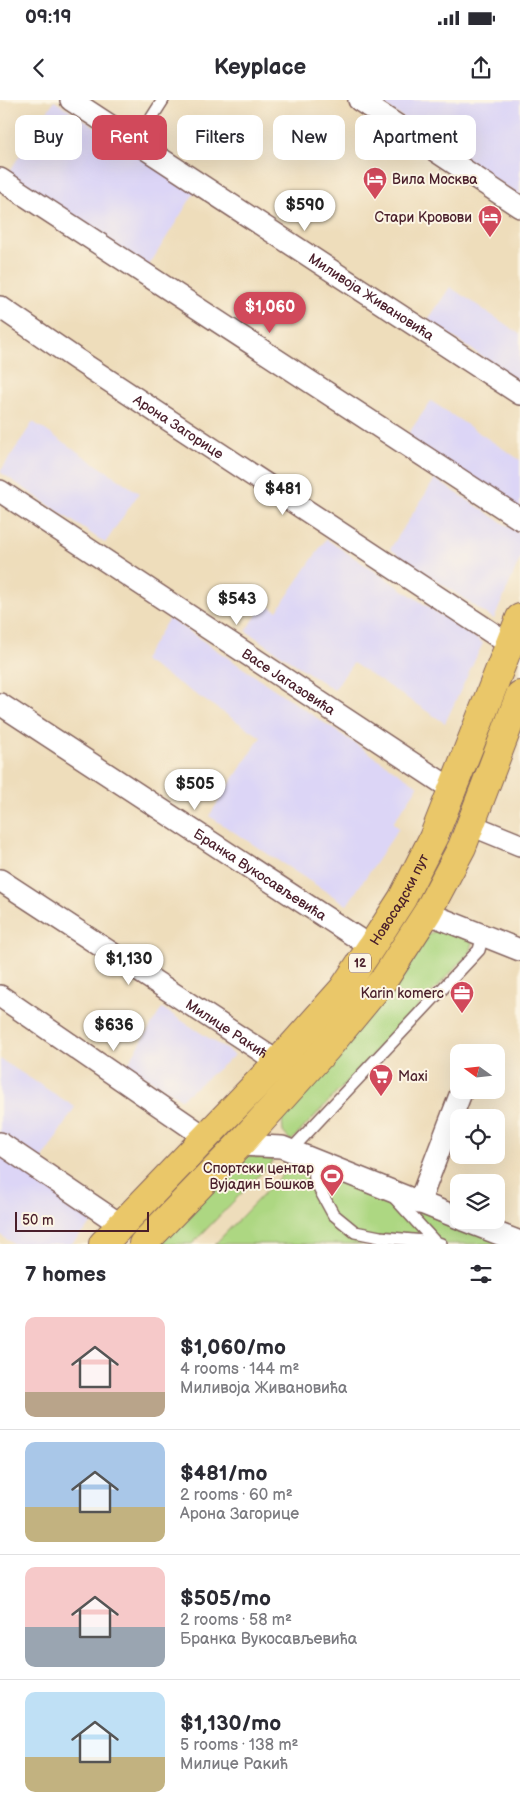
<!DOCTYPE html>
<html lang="en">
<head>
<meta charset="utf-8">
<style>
	:root { --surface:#fff; --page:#f7f7f7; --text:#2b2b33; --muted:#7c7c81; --line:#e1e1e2; --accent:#d1495b }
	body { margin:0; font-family:"Balsamiq Sans",sans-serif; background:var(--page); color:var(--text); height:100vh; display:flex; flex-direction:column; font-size:19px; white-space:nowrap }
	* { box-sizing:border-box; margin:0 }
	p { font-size:16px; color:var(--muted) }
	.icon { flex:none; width:28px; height:28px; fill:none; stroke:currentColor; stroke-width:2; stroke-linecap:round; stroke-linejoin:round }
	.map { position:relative; height:1144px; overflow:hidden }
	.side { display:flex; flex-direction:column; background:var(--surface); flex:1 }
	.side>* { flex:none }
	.banner { position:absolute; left:15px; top:15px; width:490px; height:45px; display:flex; gap:10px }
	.needle { width:32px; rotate:285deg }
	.buttons { position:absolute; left:450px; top:944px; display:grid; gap:10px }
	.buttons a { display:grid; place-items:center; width:55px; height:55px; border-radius:10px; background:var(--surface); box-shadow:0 5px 20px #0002; font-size:25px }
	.scale { position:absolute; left:15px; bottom:12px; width:134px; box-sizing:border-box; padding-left:5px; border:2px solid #4a1f2b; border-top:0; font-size:14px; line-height:18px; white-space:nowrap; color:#4a1f2b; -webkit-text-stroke:4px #fcf5e5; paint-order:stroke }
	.price { position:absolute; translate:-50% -42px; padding:0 11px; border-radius:18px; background:#fff; color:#222; font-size:16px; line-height:32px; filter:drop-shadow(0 1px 2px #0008) }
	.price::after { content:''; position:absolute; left:50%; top:30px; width:15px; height:11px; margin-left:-8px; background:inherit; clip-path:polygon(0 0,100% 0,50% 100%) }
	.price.current { background:var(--accent); color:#fff }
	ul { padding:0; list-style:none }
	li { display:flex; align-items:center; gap:15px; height:125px; padding:0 25px }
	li+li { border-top:1px solid var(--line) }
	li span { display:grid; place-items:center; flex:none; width:140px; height:100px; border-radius:10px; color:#555 }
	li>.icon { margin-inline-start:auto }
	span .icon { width:60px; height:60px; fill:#fffc; stroke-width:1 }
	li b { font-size:21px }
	h2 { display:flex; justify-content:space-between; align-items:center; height:60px; padding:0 25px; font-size:21px }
	.pill { padding:0 18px; border-radius:10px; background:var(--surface); box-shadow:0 5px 20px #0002; font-size:18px; line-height:45px }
	.pill.current { background:var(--accent); color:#fff }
	.status { display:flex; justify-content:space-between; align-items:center; height:35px; padding:0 25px; background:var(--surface); direction:ltr }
	.status svg { height:14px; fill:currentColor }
	header { display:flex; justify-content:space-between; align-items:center; height:65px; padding:0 25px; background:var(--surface); font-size:22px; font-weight:700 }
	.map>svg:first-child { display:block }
	.built { fill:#dcd5f6 }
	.green { fill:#add782; stroke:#7c7b56 }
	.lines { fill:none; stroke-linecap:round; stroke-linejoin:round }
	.lane-casing { stroke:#83625d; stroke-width:14 }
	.street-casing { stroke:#83625d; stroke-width:24 }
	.primary-casing { stroke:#83625d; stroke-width:30 }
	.lane { stroke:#fff; stroke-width:11 }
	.street { stroke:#fff; stroke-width:21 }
	.primary { stroke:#eac769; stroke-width:28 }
	.labels { text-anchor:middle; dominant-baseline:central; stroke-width:4; stroke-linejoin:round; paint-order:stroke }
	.shield { fill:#fcf5e5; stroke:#7f5f63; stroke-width:1 }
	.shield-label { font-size:12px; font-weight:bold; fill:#4a1f2b }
	.poi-label { font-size:14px; fill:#4a1f2b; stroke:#fcf5e5; text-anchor:end }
	.street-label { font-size:14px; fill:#4a1f2b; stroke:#fcf5e5 }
</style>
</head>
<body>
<div class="status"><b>09:19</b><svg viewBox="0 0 49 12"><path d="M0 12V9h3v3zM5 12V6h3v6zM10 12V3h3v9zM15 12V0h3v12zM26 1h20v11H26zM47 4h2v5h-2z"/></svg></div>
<header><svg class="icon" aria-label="back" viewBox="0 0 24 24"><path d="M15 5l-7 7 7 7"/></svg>Keyplace<svg class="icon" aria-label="share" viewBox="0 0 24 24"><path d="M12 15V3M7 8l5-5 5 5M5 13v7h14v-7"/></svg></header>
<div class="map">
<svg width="520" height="1144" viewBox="0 0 520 1144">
	<rect width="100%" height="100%" fill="#fcf5e5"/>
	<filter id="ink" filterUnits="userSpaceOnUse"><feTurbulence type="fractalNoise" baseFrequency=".02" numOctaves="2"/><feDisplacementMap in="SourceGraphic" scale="10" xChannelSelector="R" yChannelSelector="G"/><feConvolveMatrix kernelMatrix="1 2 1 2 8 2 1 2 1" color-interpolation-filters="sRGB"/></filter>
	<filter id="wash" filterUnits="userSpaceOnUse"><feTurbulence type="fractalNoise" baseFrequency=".0096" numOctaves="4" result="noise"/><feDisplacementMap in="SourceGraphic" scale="20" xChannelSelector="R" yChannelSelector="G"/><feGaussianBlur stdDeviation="1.12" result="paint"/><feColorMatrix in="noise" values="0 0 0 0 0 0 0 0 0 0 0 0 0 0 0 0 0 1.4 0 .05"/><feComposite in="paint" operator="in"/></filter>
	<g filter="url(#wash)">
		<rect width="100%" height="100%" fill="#edb"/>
		<!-- built -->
		<g class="built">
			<polygon points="377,0 520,0 520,96"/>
			<polygon points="54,1 196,90 148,167 6,77"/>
			<polygon points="450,187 520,234 520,282 428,220"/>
			<polygon points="431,301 520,360 520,416 404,340"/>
			<polygon points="33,322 139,393 105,443 0,372"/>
			<polygon points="435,379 520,434 520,459 494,519 390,449"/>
			<polygon points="326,439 483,543 445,623 353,563 334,590 246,531 265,503 277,511"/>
			<polygon points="169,518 418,686 393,723 399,728 347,805 209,716 261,637 143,560"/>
			<polygon points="162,908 235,955 181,999 127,965"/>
			<polygon points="0,959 75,1007 42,1060 0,1033"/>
			<polygon points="0,1054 98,1117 71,1144 14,1144 0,1135"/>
		</g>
		<!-- green -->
		<g class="green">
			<polygon points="442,826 472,839 471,851 291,1041 283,1032 282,1016 424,838"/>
			<polygon points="243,1055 274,1060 192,1144 157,1144"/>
			<polygon points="301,1055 520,1144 215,1144"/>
		</g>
	</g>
	<g filter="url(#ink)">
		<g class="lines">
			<defs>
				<g id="lane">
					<polyline points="135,44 163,0"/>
					<polyline points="290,1051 479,850 483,835"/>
					<polyline points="314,1061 315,1081 333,1114 355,1132 380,1137 435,1142 441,1144"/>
					<polyline points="392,1095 435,1142"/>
				</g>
				<g id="street">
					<path id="s1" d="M71,0L520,294"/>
					<polyline points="359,0 520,107"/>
					<polyline points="0,79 520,419"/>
					<path id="s2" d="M0,207L76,259L509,544"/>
					<path id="s3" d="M0,391L453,690"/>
					<path id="s4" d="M0,604L371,847"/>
					<polyline points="471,725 520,745"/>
					<path id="s5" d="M0,780L278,962"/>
					<polyline points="427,813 520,850"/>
					<polyline points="0,896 205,1037"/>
					<polyline points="0,1043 121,1125"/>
					<polyline points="239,1045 282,1047 459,1118"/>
					<polyline points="419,1103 462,990"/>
					<polyline points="463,1120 520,1142"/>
				</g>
				<g id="primary">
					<path id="s6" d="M103,1144L278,962L343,889L371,847L402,799L433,738L520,518"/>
					<polyline points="143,1144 239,1045 327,948 385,878 427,813 462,747 520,595"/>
				</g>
			</defs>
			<!-- lane casing -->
			<use href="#lane" class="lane-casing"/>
			<!-- street casing -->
			<use href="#street" class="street-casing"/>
			<!-- primary casing -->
			<use href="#primary" class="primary-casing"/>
			<!-- lane -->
			<use href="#lane" class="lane"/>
			<!-- street -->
			<use href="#street" class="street"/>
			<!-- primary -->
			<use href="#primary" class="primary"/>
		</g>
	</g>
	<!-- icons -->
	<defs>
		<symbol id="hotel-pin" viewBox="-11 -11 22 30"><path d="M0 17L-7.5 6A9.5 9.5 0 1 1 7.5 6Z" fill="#d1495b" stroke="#fcf5e5"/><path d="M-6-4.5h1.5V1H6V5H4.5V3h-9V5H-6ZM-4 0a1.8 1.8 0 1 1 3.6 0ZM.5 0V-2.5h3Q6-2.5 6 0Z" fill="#fff"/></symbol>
		<symbol id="office-pin" viewBox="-11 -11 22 30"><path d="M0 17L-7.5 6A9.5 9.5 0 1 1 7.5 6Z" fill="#d1495b" stroke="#fcf5e5"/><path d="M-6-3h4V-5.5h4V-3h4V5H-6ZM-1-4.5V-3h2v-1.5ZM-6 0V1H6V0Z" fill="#fff"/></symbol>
		<symbol id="supermarket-pin" viewBox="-11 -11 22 30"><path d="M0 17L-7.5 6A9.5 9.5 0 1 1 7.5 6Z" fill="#d1495b" stroke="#fcf5e5"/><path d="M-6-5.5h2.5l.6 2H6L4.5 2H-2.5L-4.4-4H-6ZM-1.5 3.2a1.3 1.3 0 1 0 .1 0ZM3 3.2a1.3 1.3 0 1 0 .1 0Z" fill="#fff"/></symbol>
		<symbol id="stadium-pin" viewBox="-11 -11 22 30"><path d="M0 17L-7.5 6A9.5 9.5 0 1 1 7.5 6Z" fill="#d1495b" stroke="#fcf5e5"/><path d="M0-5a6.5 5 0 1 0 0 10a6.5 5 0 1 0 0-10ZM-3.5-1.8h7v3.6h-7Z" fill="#fff"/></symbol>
	</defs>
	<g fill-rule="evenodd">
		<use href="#hotel-pin" x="361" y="65" width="28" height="38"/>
		<use href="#hotel-pin" x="476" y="103" width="28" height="38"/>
		<use href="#office-pin" x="448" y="879" width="28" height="38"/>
		<use href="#supermarket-pin" x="367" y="962" width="28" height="38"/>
		<use href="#stadium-pin" x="318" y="1062" width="28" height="38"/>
	</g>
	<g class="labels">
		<!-- shield labels -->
		<rect class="shield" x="349" y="853.5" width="22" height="19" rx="4"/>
		<g class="shield-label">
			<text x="360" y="863">12</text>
		</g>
		<!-- poi labels -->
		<g class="poi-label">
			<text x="392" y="79" text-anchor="start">Вила Москва</text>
			<text x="472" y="117">Стари Кровови</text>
			<text x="444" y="893">Karin komerc</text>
			<text x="398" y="976" text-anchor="start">Maxi</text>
			<text x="314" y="1068">Спортски центар<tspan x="314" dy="16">Вујадин Бошков</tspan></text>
		</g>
		<!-- street labels -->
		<g class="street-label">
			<text stroke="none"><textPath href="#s1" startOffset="359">Миливоја Живановића</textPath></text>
			<text stroke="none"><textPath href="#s2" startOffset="215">Арона Загорице</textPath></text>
			<text stroke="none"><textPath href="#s3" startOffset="346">Васе Јагазовића</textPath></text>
			<text stroke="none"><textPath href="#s4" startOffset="311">Бранка Вукосављевића</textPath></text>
			<text stroke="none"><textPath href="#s6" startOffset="456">Новосадски пут</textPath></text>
			<text stroke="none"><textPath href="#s5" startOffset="271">Милице Ракић</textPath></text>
		</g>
	</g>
</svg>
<div class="buttons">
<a><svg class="needle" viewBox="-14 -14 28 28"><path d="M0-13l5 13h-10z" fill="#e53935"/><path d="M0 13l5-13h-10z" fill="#7c7c81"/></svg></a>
<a><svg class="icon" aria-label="locate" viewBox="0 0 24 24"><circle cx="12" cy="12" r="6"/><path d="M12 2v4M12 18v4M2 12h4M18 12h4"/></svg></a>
<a><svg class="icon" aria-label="layers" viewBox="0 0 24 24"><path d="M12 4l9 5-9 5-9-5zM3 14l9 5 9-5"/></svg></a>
</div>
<div class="scale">50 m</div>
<b class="price" style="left:305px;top:132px">$590</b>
<b class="price current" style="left:270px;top:234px">$1,060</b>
<b class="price" style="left:283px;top:416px">$481</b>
<b class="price" style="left:237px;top:526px">$543</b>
<b class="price" style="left:195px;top:711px">$505</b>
<b class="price" style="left:129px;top:886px">$1,130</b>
<b class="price" style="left:114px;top:952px">$636</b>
<div class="banner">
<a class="pill">Buy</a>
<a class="pill current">Rent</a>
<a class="pill">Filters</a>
<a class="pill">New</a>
<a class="pill">Apartment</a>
</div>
</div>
<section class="side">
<h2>7 homes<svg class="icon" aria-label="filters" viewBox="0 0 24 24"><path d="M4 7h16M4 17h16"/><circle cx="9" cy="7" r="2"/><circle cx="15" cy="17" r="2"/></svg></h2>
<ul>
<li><span style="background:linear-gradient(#f6c9c9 75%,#b9a48a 0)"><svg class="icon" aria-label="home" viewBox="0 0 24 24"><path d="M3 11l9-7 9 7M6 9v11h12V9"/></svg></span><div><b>$1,060/mo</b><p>4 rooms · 144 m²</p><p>Миливоја Живановића</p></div></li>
<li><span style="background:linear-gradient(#a9c7e8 65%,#c2b280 0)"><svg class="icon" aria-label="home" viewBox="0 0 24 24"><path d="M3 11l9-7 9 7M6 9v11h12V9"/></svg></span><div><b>$481/mo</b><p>2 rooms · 60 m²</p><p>Арона Загорице</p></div></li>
<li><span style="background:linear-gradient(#f6c9c9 60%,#9aa5b1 0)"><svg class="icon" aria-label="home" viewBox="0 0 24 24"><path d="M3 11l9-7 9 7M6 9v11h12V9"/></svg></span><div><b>$505/mo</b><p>2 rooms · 58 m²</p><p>Бранка Вукосављевића</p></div></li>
<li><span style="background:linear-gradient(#bfe0f5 65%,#c2b280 0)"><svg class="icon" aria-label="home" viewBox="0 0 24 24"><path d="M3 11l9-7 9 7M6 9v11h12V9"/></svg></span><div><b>$1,130/mo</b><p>5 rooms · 138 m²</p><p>Милице Ракић</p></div></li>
</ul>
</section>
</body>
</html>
